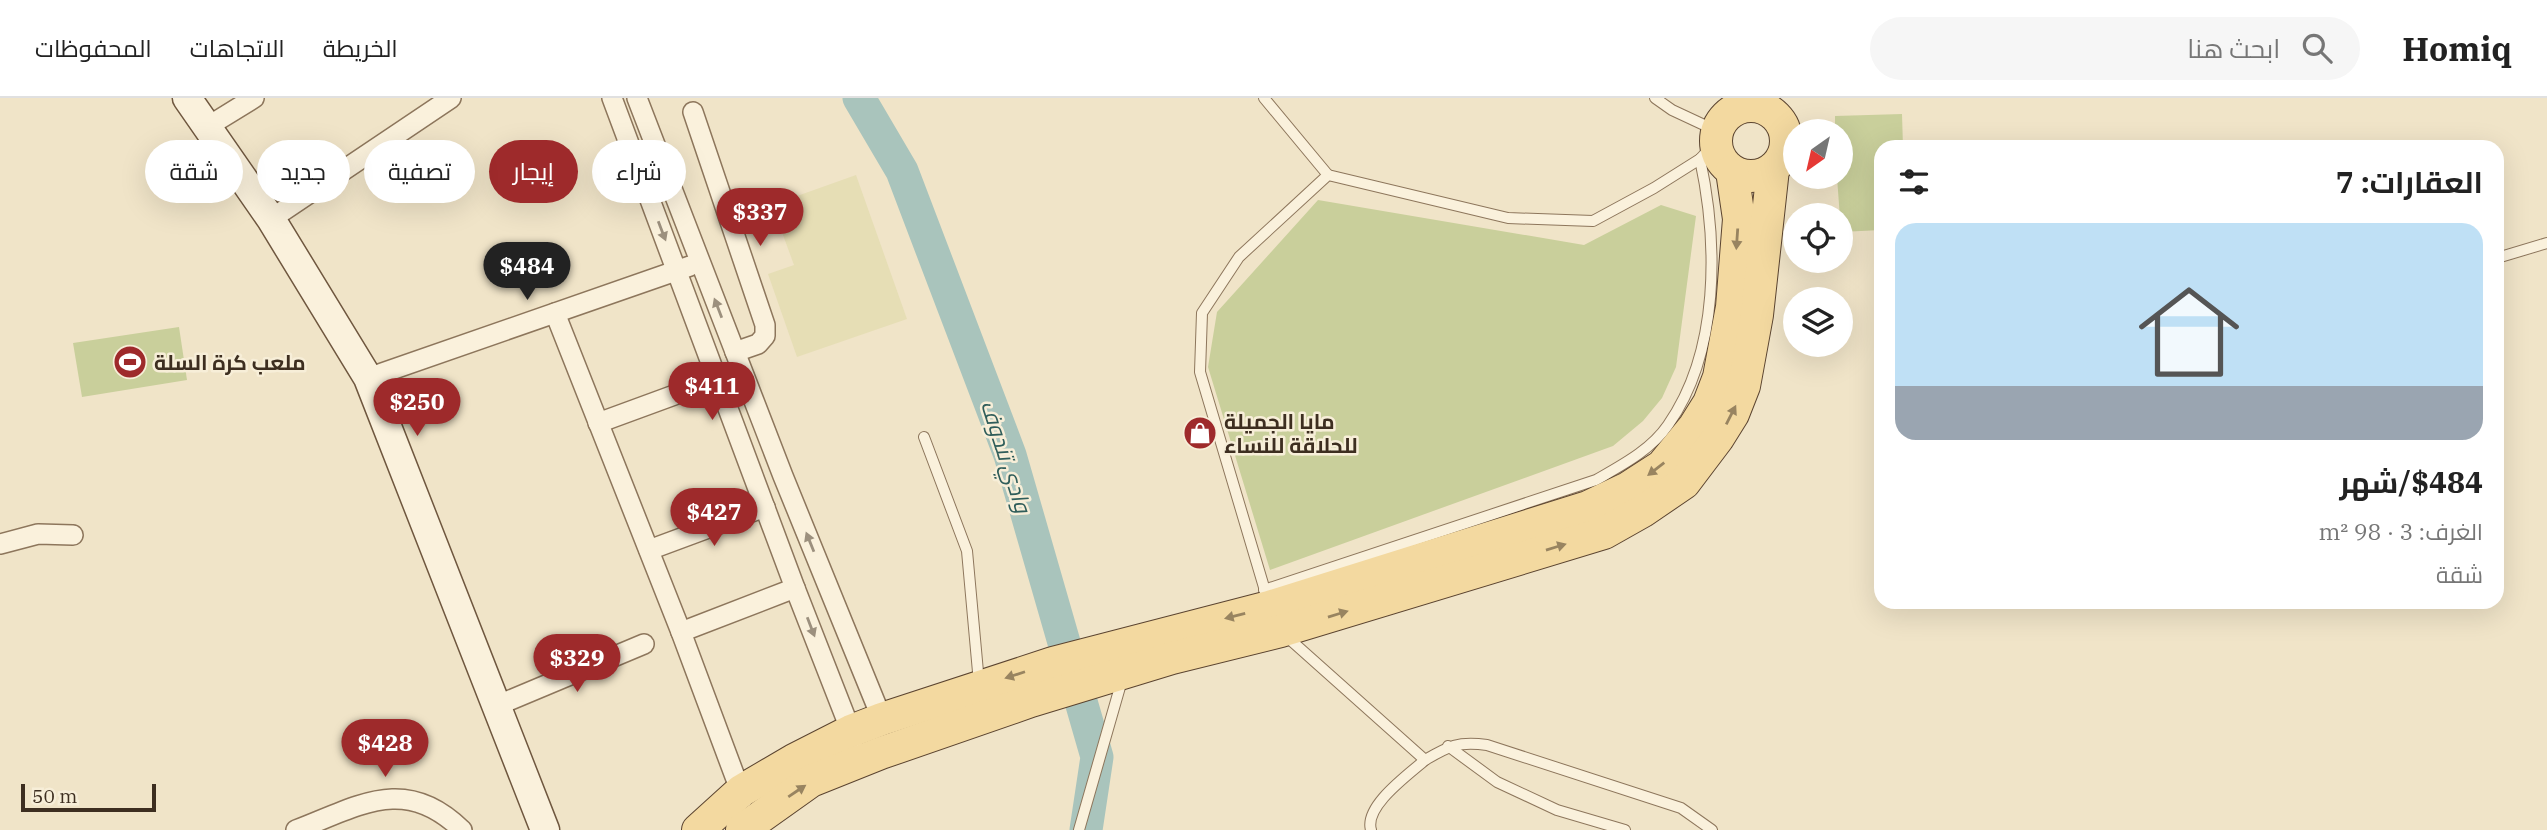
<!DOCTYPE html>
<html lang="ar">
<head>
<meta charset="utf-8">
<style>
	:root { --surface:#fff; --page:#f6f6f6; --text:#222; --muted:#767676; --line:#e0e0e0; --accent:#9e2a2b }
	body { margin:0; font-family:"IBM Plex Serif",Cairo,serif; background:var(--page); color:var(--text); direction:rtl; height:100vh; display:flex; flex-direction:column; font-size:26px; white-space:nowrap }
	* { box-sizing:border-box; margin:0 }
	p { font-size:23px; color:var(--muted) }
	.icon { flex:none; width:38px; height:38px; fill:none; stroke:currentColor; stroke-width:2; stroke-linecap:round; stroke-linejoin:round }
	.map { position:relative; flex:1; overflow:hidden; direction:ltr }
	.details { position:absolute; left:1874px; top:42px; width:630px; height:469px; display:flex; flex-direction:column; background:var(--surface); border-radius:21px; box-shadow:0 7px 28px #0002; direction:rtl }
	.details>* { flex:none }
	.guide { position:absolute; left:21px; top:42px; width:665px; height:63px; direction:rtl; display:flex; gap:14px }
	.needle { width:46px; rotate:214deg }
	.fabs { position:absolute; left:1783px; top:21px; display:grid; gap:14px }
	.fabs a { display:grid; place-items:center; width:70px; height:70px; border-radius:50%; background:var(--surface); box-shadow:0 7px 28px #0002; font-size:35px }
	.scale { position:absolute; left:21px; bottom:18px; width:135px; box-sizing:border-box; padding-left:7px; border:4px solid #3d2e20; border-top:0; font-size:19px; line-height:24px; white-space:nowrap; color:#3d2e20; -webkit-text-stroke:5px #f7eed8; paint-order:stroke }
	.price { position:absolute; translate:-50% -60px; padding:0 16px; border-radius:24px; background:var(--accent); color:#fff; font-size:23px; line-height:46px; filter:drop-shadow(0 2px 4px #0008) }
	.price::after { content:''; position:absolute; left:50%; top:42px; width:21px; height:16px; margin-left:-10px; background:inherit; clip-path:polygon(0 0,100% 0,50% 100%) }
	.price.current { background:#222; color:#fff }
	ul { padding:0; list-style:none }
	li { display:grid; align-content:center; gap:14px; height:371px; padding:0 21px }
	li span { display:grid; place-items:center; height:217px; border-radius:21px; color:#555 }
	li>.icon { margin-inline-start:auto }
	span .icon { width:126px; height:126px; fill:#fffc; stroke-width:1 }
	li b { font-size:30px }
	h2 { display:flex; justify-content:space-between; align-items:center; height:84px; padding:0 21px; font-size:30px }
	.chip { padding:0 24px; border-radius:32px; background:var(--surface); box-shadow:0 7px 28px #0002; font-size:24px; line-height:63px }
	.chip.current { background:var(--accent); color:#fff }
	header { display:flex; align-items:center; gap:42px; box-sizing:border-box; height:98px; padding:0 35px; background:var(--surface); border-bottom:2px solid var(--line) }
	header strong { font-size:33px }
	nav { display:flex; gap:38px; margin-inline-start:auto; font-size:24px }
	.search { width:490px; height:63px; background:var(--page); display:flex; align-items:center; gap:18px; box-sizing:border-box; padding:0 24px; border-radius:38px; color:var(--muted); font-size:26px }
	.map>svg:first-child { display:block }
	.farmland { fill:#e6deb5 }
	.green { fill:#c9cf9b }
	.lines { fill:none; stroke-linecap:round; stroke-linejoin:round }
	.river { stroke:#a9c4bc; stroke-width:33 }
	.lane-casing { stroke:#8d765c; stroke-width:12 }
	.street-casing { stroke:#8d765c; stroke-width:22 }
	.secondary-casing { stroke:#6f573f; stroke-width:31 }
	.primary-casing { stroke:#5b4430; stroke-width:34 }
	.lane { stroke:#faf1dc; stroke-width:10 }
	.street { stroke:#faf1dc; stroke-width:19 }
	.secondary { stroke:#faf1dc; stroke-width:28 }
	.primary { stroke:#f3d9a0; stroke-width:32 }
	.oneway { fill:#9c907e }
	.oneway2 { fill:#988460 }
	.labels { text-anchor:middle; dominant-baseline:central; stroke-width:5; stroke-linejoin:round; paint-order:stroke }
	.poi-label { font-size:21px; font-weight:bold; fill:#3d2e20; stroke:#f7eed8; text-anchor:start }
	.water-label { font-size:23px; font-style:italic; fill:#2f5d5a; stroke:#f7eed8 }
</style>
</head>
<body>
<header>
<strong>Homiq</strong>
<div class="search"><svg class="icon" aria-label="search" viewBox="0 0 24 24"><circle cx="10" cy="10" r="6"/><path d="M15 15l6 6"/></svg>ابحث هنا</div>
<nav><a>الخريطة</a><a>الاتجاهات</a><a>المحفوظات</a></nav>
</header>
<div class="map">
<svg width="2547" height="732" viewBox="0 0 2547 732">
	<rect width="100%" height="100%" fill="#f0e4c8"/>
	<!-- farmland -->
	<polygon class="farmland" points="856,77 907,221 797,259 768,176 794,167 772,107"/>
	<!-- green -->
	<g class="green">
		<polygon points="1902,16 1903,49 1881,49 1881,132 1841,134 1837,79 1841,79 1841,33 1835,33 1835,18"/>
		<polygon points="1318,102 1584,147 1661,107 1696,118 1676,269 1662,300 1643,323 1613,348 1270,472 1208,269 1217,214"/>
		<polygon points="179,229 187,282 82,299 73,245"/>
	</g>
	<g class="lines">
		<!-- river -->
		<polyline class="river" points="859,0 902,73 1010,357 1097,659 1086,732"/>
		<defs>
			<g id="lane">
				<polyline points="1264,0 1328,77"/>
				<polyline points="1655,0 1672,12 1717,33"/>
				<polyline points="2497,160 2547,145"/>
				<polyline points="924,339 967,453 979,585"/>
				<path d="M1264,492L1596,382C1622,367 1651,352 1668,327C1720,253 1718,145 1700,61"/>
				<polyline points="1269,506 1200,274 1202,215 1239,159 1328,77 1508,120 1593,123 1654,90 1700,61 1716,44"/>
				<path d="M1286,538L1425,662C1449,648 1458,643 1487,647L1681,710L1712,732"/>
				<polyline points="1448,648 1497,684 1557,712 1625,732"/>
				<polyline points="1079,732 1122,582"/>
				<path d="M1371,732C1364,708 1408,677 1425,662"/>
			</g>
			<g id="street">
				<polyline points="612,0 795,490 854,641"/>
				<polyline points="637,0 783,378 882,621"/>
				<polyline points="693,14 765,227 765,238 758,246 735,254"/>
				<polyline points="207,29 254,0"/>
				<polyline points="271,121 451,0"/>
				<polyline points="555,215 681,534 743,700"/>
				<polyline points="368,280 690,168"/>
				<polyline points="598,325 718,281"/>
				<polyline points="0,446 38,436 73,437"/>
				<polyline points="649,452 765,409"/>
				<polyline points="681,534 795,490"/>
				<polyline points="496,608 644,546"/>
				<path d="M296,732C359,708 405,676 462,732"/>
			</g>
			<polyline id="secondary" points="187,0 271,121 368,280 545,732"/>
			<g id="primary">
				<circle cx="1751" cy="43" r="35"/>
				<polyline points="698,732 741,693 794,662 851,633 882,621 1053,565 1269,509 1588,409 1628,390 1662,368 1694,329 1709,305 1719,279 1732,209 1739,121 1732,73"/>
				<polyline points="742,732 811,683 881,655 1031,603 1172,560 1281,533 1604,435 1643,413 1684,385 1718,340 1733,316 1744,288 1757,217 1773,71"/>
			</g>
		</defs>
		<!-- lane casing -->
		<use href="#lane" class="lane-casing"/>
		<!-- street casing -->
		<use href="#street" class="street-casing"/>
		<!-- secondary casing -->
		<use href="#secondary" class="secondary-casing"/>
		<!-- primary casing -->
		<use href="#primary" class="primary-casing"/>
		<!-- lane -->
		<use href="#lane" class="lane"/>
		<!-- street -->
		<use href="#street" class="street"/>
		<!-- secondary -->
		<use href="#secondary" class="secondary"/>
		<!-- primary -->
		<use href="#primary" class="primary"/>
	</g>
	<!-- one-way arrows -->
	<defs><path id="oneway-solid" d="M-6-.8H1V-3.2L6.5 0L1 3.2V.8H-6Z" transform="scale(1.75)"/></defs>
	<g class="oneway">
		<use href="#oneway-solid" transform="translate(662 133) rotate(69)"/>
		<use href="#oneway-solid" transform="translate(718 210) rotate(-111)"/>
		<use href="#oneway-solid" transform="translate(810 444) rotate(-112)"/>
		<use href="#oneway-solid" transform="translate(811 529) rotate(69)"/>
	</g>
	<g class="oneway2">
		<use href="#oneway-solid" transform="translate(1737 141) rotate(94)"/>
		<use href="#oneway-solid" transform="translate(1731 317) rotate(-63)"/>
		<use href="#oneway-solid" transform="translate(1656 371) rotate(142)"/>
		<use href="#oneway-solid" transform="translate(1556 449) rotate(-17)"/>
		<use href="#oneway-solid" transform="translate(1338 516) rotate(-17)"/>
		<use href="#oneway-solid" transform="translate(1235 518) rotate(166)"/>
		<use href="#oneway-solid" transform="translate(1015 577) rotate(162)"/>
		<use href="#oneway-solid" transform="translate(797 693) rotate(-34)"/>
	</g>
	<!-- icons -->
	<defs>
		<symbol id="stadium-disc" viewBox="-11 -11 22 22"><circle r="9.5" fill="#9e2a2b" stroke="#f7eed8"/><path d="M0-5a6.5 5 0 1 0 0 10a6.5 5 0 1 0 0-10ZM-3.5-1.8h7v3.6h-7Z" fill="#fff"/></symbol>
		<symbol id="shop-disc" viewBox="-11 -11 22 22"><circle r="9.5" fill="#9e2a2b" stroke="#f7eed8"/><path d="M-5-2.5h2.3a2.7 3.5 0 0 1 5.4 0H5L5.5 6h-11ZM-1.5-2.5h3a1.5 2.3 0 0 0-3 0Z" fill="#fff"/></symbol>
	</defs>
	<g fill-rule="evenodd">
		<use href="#stadium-disc" x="111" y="245" width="38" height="38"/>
		<use href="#shop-disc" x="1181" y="316" width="38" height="38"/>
	</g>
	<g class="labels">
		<!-- poi labels -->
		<g class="poi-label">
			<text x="154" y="264">ملعب كرة السلة</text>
			<text x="1224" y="323">مايا الجميلة<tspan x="1224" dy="24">للحلاقة للنساء</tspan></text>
		</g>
		<!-- water labels -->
		<g class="water-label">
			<text transform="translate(1007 358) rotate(72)">وادي تندوف</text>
		</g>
	</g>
</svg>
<div class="fabs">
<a><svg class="needle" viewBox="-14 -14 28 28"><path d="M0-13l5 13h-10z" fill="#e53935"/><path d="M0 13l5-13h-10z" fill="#767676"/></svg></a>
<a><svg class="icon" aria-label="locate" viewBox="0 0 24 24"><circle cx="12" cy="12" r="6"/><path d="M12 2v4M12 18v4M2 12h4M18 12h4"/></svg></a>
<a><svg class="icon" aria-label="layers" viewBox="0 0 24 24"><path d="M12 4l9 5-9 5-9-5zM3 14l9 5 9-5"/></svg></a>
</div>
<div class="scale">50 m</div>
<b class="price" style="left:760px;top:150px">$337</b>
<b class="price current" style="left:527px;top:204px">$484</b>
<b class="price" style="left:712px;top:324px">$411</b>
<b class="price" style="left:417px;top:340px">$250</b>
<b class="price" style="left:714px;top:450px">$427</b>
<b class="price" style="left:577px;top:596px">$329</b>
<b class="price" style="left:385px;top:681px">$428</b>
<div class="guide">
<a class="chip">شراء</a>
<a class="chip current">إيجار</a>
<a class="chip">تصفية</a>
<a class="chip">جديد</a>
<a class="chip">شقة</a>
</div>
<section class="details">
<h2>العقارات: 7<svg class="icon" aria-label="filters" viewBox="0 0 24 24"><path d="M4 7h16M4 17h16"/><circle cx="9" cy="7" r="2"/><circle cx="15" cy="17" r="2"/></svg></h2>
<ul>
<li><span style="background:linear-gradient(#bfe0f5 75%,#9aa5b1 0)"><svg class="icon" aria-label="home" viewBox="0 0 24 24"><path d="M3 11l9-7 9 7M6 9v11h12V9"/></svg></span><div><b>$484/شهر</b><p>الغرف: 3 · 98 m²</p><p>شقة</p></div></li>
</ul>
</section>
</div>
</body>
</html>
